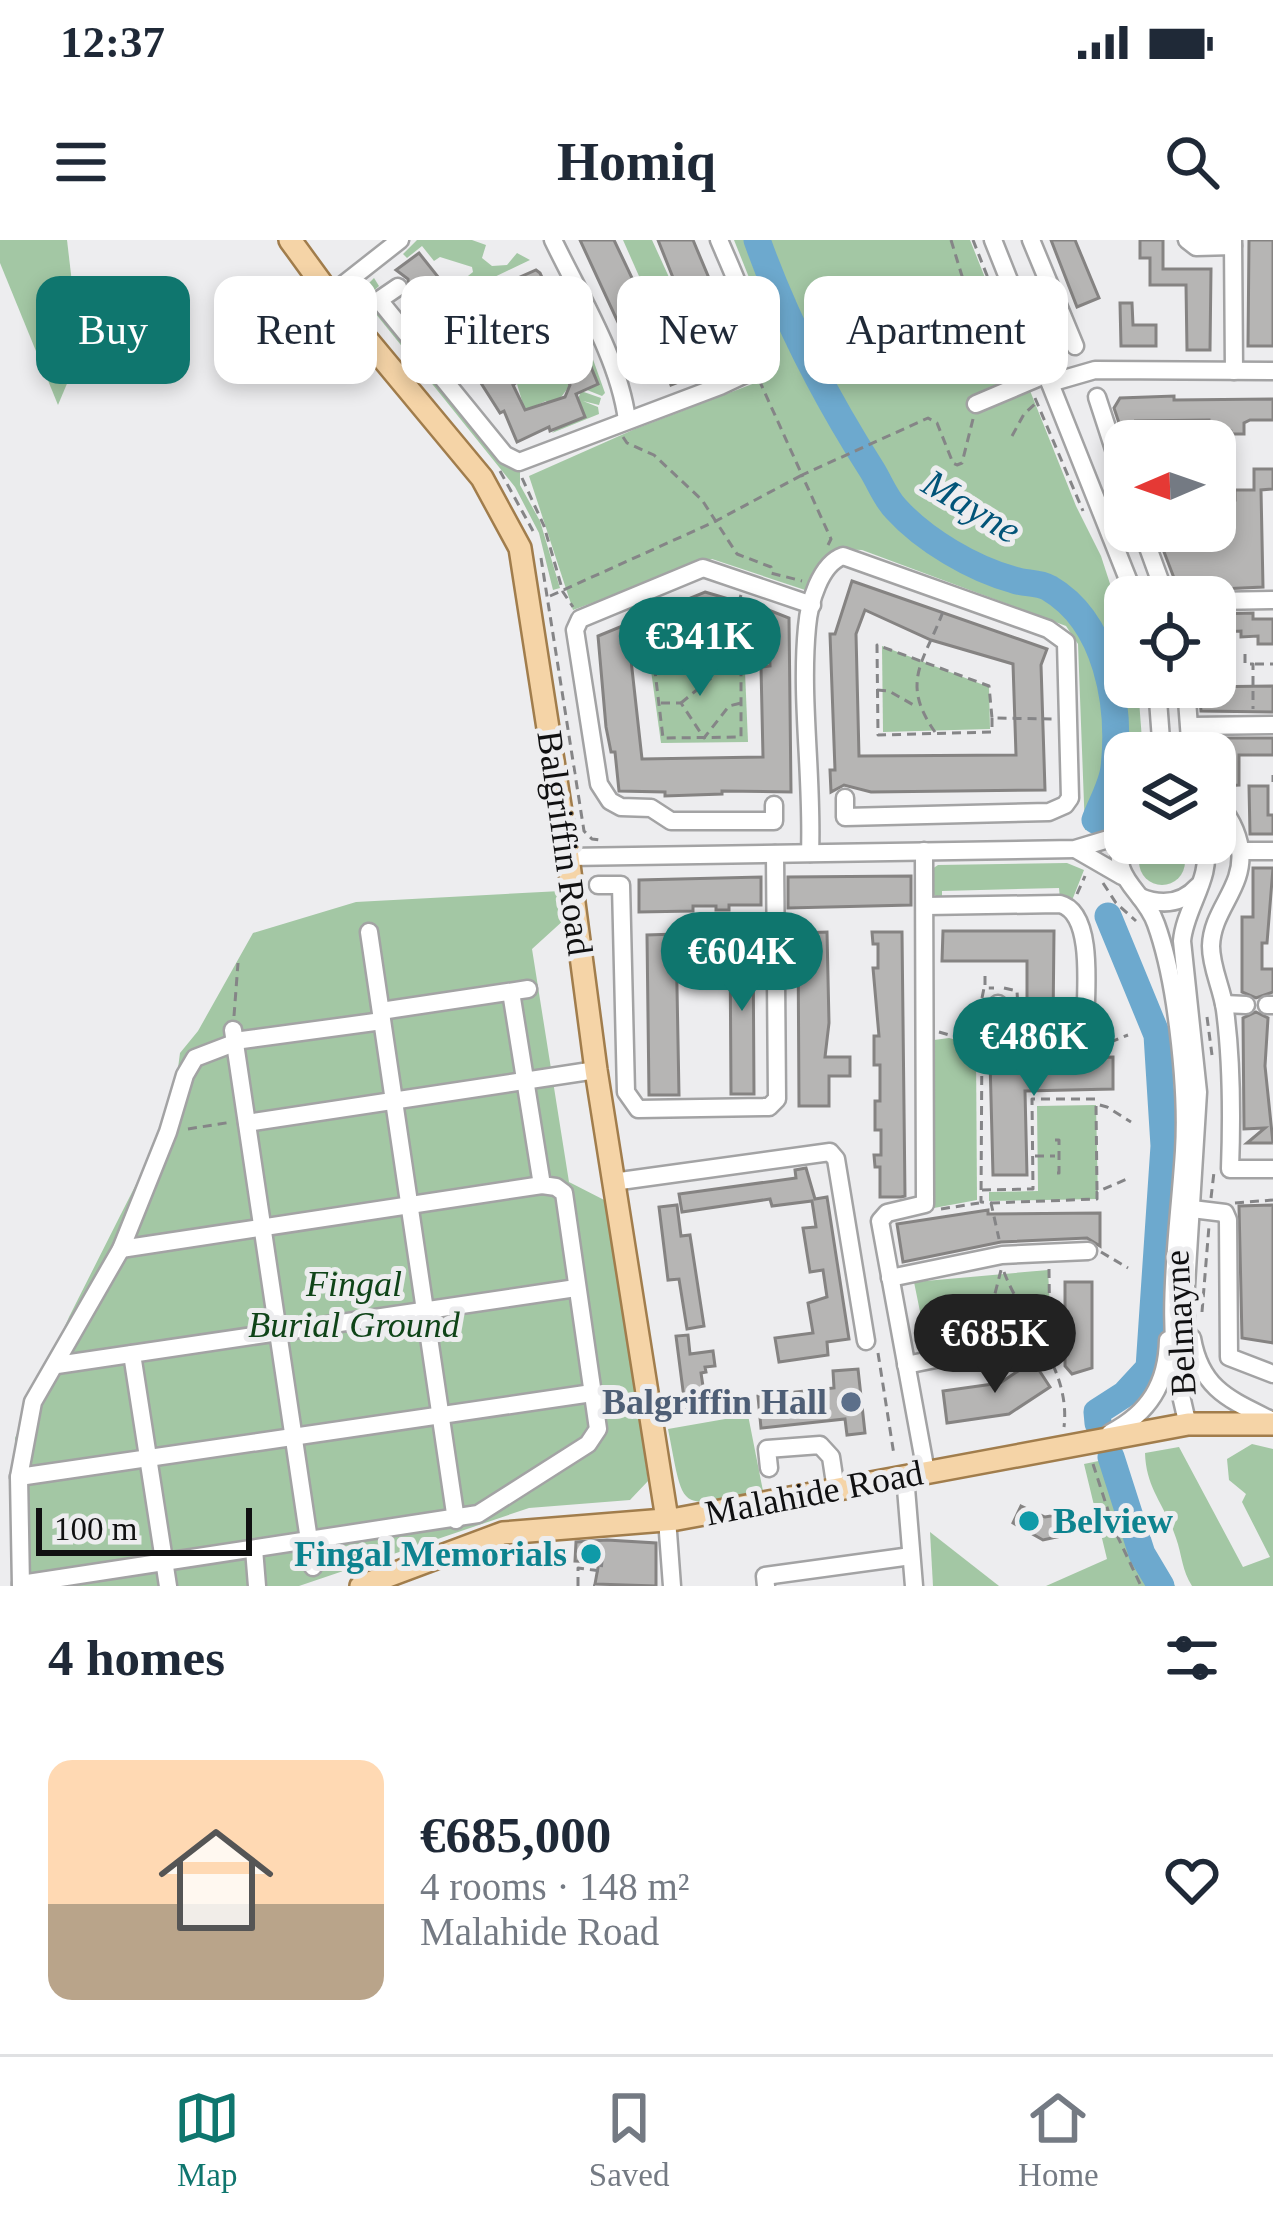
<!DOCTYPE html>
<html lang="en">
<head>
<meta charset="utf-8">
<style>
	:root { --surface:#fff; --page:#f2f2f3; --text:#1f2937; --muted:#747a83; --line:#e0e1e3; --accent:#0f766e }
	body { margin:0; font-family:Georgia,serif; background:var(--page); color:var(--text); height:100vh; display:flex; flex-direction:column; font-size:45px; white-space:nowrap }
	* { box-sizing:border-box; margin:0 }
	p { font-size:39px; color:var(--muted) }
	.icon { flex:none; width:66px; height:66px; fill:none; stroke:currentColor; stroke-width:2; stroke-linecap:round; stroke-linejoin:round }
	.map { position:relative; height:1346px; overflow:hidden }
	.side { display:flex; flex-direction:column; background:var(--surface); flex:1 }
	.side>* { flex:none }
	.top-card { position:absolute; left:36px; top:36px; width:1203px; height:108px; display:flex; gap:24px }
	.needle { width:78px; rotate:268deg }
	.fabs { position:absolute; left:1104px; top:180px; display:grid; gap:24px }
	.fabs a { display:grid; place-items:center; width:132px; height:132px; border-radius:24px; background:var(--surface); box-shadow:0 6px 18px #0003; font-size:60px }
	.scale { position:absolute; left:36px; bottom:30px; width:216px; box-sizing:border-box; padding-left:12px; border:6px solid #101011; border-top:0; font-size:33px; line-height:42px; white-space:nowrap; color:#101011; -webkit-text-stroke:9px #ededef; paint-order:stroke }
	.price { position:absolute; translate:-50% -102px; padding:0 27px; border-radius:42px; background:var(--accent); color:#fff; font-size:39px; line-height:78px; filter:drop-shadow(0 3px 6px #0008) }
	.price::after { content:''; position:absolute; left:50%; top:72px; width:36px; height:27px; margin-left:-18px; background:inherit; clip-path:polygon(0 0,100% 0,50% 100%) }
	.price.current { background:#222; color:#fff }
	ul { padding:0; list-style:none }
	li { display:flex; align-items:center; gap:36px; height:300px; padding:0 48px }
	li+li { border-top:3px solid var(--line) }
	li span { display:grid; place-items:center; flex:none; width:336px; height:240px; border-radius:24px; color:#555 }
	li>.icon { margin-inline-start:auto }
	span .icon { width:144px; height:144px; fill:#fffc; stroke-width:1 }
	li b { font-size:51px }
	h2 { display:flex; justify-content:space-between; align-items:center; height:144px; padding:0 48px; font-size:51px }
	.pill { padding:0 42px; border-radius:24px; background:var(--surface); box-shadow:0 6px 18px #0003; font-size:42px; line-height:108px }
	.pill.current { background:var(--accent); color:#fff }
	.status { display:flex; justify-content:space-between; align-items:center; height:84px; padding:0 60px; background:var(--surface); direction:ltr }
	.status svg { height:33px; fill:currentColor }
	header { display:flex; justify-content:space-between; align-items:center; height:156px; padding:0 48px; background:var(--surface); font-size:54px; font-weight:700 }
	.tab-bar { display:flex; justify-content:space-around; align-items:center; height:168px; border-top:3px solid var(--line); background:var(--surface); font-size:33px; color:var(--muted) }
	.tab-bar a { display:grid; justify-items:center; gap:6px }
	.tab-bar .current { color:var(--accent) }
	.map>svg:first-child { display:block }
	.green { fill:#a3c7a4 }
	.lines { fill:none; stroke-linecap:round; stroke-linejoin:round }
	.river { stroke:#6da9ce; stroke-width:27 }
	.building { fill:#b6b5b4; stroke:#858382; stroke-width:3; fill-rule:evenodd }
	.minor-casing { stroke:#a3a3a4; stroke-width:21 }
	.major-casing { stroke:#a17d4c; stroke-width:26 }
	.path { stroke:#858587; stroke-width:3; stroke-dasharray:9 6; stroke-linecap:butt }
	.minor { stroke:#fff; stroke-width:16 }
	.major { stroke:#f5d4a7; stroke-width:21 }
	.service-dot { fill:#5c6f8a; stroke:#ededef; stroke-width:4.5 }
	.culture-dot { fill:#0f9aa8; stroke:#ededef; stroke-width:4.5 }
	.labels { text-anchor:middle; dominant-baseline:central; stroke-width:10; stroke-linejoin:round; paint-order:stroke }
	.street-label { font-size:36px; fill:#101011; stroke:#ededef }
	.park-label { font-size:36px; font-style:italic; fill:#0f4418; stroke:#ededef }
	.service-label { font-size:36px; font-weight:bold; fill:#4e5e75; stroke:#ededef; text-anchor:end }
	.culture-label { font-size:36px; font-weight:bold; fill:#0d838f; stroke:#ededef; text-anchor:start }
	.water-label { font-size:39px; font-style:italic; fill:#025478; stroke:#ededef }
</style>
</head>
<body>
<div class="status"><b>12:37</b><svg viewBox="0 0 49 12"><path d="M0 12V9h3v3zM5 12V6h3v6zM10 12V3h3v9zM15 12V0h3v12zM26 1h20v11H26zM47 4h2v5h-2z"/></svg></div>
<header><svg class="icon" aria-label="menu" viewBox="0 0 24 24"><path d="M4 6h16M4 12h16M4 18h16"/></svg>Homiq<svg class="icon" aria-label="search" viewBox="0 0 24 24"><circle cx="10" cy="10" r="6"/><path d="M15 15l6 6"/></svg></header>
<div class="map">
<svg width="1273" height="1346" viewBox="0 0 1273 1346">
	<rect width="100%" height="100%" fill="#ededef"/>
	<!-- green -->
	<g class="green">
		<polygon points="0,0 67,0 76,77 74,127 58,165 0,23"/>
		<polygon points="417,0 472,0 486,5 482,18 492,26 507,25 517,13 530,20 480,44 487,56 489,42 501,40 510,59 516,56 523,71 503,82 521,110 537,103 550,131 577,119 580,127 584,125 582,115 590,111 605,153 602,156 582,148 598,144 590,128 567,139 570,145 559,160 569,184 585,177 578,159 581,151 601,158 599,165 583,161 598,167 599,174 552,193 558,187 546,161 537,165 538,169 525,171 517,144 525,140 484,85 487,82 479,70 475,72 454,47 473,32 472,27 440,17 434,21 422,6 407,18 403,14"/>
		<polygon points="623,0 652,0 673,46 659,50 660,56 650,61"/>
		<polygon points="734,0 970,0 1076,266 1101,316 1125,390 1125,447 1138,447 1143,513 1125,513 1125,562 1102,585 1085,590 1078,404 1066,386 862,310 836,309 821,322 808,351 712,319 573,370 529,236 635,189 755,143 770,128 756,55"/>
		<polygon points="374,38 379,46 368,56 504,224 520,230 520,245 540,281 560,348 553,350 539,293 515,247 359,53"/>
		<polygon points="707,394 744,408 748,502 661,503 649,416"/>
		<polygon points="882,406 989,447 990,489 883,492"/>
		<circle cx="1162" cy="622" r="23"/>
		<polygon points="1067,623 1084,630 1071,663 1060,659 1059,648 942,651 942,661 932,653 932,629 938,625"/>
		<polygon points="561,651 565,679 532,709 569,942 612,964 648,1241 630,1260 529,1268 299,1346 14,1346 15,1198 69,1077 172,873 180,813 198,791 253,693 356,662"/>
		<polygon points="949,798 972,804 976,810 977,960 934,968 932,807 934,800"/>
		<polygon points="1096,865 1098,959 989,961 989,952 1038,951 1037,866"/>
		<polygon points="1048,1030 1051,1091 994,1116 986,1099 928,1111 914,1042"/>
		<path d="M748,1175L763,1251C676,1268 685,1275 668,1189Z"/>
		<path d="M1252,1204L1273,1209V1346H1192C1182,1331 1182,1315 1176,1298C1165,1265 1146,1249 1145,1213L1179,1207L1243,1327L1270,1317L1242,1262L1246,1254L1229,1240L1227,1219Z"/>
		<polygon points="1118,1217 1142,1289 1175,1346 1046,1346 1107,1319 1084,1224"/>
		<polygon points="930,1292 999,1346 933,1346"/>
	</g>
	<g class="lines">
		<!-- river -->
		<g class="river">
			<path d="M757,0C786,81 826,158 872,230C880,243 886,259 896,269C924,300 973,329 1014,340C1025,344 1038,342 1049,348C1107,382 1121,465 1114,528C1112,545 1101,564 1095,580"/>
			<polyline points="1098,1183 1097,1172 1125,1154 1149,1128 1164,906 1157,795 1108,676"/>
			<polyline points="1111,1217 1142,1314 1161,1346"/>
		</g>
	</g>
	<!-- building -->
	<g class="building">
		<polygon points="580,0 614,0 659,95 638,104 693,121 688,107 710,100 703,79 691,83 658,0 693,0 724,74 737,119 671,145 667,132 657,129 642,135 631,102 628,104"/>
		<polygon points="1051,0 1075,0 1099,58 1077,67"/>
		<polygon points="1140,0 1163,0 1163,29 1211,29 1210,110 1187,110 1186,45 1150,45 1150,18 1140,18"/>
		<polygon points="1249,0 1273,0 1273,106 1248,106"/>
		<polygon points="419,13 520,140 513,145 525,170 565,157 570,145 560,126 550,131 509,42 536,30 540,33 585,130 591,127 598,144 576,154 585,177 550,191 549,187 517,202 504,171 500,173 472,129 409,53 408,39 396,30"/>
		<polygon points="1120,63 1132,63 1133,85 1156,85 1156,106 1121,106"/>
		<polygon points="1174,156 1174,160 1273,159 1273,180 1250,180 1244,183 1244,194 1232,194 1231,191 1210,191 1209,180 1136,181 1143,201 1125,201 1114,168 1120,158"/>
		<polygon points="1254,229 1273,229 1273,249 1261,250 1263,347 1179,351 1156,291 1215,291 1215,261 1235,260 1235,250 1254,250"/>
		<path d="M852,341L1047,409L1041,425L1045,550L871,552L844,545L831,552L830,530H835L830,394H835ZM865,370L931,400L1013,424L1016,515L859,516L856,394Z"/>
		<path d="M705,352L742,363L743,360L789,378L791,552L722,551V554L665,556V552L619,551L615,512H611L606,487L598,396ZM697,377L769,401L770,426L761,427L763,517L642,519L629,402L650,395L653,403L676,393L673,385Z"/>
		<polygon points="1253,373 1253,379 1273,379 1273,404 1258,404 1258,396 1241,397 1241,391 1220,392 1220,389 1215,389 1215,374"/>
		<polygon points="1273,446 1273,472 1201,471 1199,447"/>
		<polygon points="1222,498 1273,498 1273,515 1239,515 1239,545 1222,546"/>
		<polygon points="1249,546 1268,546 1268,575 1273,575 1273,594 1250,594"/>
		<polygon points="1253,628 1273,628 1267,703 1262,703 1262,729 1273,729 1273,752 1256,758 1242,752 1242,677 1253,677"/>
		<polygon points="911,636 911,665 788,668 788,637"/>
		<polygon points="761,637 761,665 729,665 729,670 716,670 716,666 693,666 693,671 639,672 639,640"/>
		<polygon points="943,691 1054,691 1053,784 1027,784 1027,721 942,721"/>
		<polygon points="827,692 829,783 825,817 850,817 850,836 829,836 829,866 799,866 798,693"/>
		<polygon points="872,692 902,692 905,956 901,957 880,957 880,927 875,927 874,915 881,915 881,890 875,890 875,861 880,861 880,825 874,825 874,796 879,796 873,728 878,728 878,704 873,704"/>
		<polygon points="730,693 753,693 754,854 731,854"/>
		<polygon points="676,694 679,855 649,855 647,695"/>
		<polygon points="1256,772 1268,778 1265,826 1273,903 1247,903 1265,888 1244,889 1243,778"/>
		<polygon points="1113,817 1113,849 1025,851 1027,935 993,935 990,820"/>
		<polygon points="806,928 815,959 827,957 849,1099 827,1102 828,1115 779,1122 775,1098 813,1093 808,1063 827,1057 823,1030 810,1032 803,988 816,987 812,961 772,966 770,959 682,972 679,954 796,938 795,930"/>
		<polygon points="677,965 681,996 690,995 704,1086 687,1089 679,1039 668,1040 659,967"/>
		<polygon points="1273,965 1273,1103 1242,1098 1239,966"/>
		<polygon points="988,970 988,974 1100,973 1100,1006 1087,998 1001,1002 903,1022 897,984"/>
		<polygon points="1065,1042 1092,1042 1092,1128 1072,1134 1065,1126"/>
		<polygon points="688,1095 690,1114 713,1111 715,1126 705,1127 706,1132 701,1133 706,1166 686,1174 676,1096"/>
		<polygon points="1033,1121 1050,1147 1009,1174 947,1183 943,1151 1000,1143"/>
		<polygon points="858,1129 865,1193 847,1195 845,1179 761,1188 758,1156 834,1148 833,1131"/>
		<polygon points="1021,1266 1045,1277 1057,1275 1061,1296 1043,1300 1013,1283"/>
		<polygon points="607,1300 656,1303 656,1346 595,1344 599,1322 575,1321 576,1302"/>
	</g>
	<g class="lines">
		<defs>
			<g id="minor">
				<path d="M553,0C580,56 619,119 627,180"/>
				<polyline points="993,0 1135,357"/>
				<polyline points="1031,0 1075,106"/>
				<polyline points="1187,0 1196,7 1233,6"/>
				<polyline points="1233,0 1234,131"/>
				<path d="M398,47L379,60L505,215L519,222L720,146L754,130C765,98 732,31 719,0"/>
				<polyline points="330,55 400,0"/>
				<polyline points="1050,143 1095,130 1273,131"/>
				<polyline points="1097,157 1125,243"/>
				<polyline points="976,164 1047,134"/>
				<polyline points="1142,291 1166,357"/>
				<polyline points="1215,361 1273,360"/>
				<polyline points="1157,447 1162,513"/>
				<polyline points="1186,447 1191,513"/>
				<polyline points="1190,486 1273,485"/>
				<path d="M1215,560C1228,574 1237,589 1240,609C1245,648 1212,669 1211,706C1211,728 1222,748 1225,770C1232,823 1232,875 1230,929H1273"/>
				<polyline points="774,565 774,581 671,581 651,568 621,567 610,561 599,544 575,390 580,379 703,328 812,365"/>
				<path d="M1125,596C1106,638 1144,649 1156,684C1165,709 1171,738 1175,764C1182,812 1187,862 1184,911C1178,1005 1161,1090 1188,1184"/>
				<polyline points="1077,610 1122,636"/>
				<polyline points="924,611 925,964 887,973 880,981 926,1232"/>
				<polyline points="1240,611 1273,611"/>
				<path d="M810,613C813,539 800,460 807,387C809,363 820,324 843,316L1048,389L1066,402L1070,558L1065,565L1049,572L845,577V558"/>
				<polyline points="568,617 1075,609 1125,594"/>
				<polyline points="598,645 621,645 626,852 638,869 769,867 777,859 775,614"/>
				<path d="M1140,657C1162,666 1182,664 1198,646"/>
				<path d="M925,666L1060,664C1096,673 1085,758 1085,790C1067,807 1029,805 1006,800L998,790V764"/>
				<polyline points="369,692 456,1280"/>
				<polyline points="1224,764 1246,765"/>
				<polyline points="1267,765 1273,765"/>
				<polyline points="381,771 528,749"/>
				<polyline points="233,790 313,1327"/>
				<polyline points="247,883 596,830"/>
				<polyline points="613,942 830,912 836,919 866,1101"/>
				<polyline points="1192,969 1225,973 1228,980 1229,1117 1273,1134"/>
				<polyline points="121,1009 542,945"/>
				<polyline points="890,1038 1002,1015 1088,1011"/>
				<path d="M1192,1098C1201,1150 1231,1160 1273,1181"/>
				<path d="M1188,1111L1185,1062L1198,852L1182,701C1185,667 1214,636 1204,603"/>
				<polyline points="132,1114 168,1346"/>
				<polyline points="57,1125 576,1048"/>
				<polyline points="906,1125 980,1110"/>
				<path d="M1110,1193C1149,1173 1167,1144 1168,1100"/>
				<polyline points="769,1228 767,1209 820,1205 831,1217 836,1250"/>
				<polyline points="905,1236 914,1346"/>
				<polyline points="19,1237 592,1153"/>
				<polyline points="667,1279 672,1346"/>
				<polyline points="254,1309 257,1346"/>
				<polyline points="21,1344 478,1274 588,1204 598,1189 564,953 556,947 542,945 511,752"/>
				<polyline points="21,1346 19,1237 33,1162 121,1009 168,892 185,835 195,818 242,800 382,781"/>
				<polyline points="766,1346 765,1336 911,1316"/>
			</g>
			<g id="major">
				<polyline points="290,0 330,55 482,238 520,308 568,617 596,830 667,1279"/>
				<polyline points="361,1346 503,1293 677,1279 1188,1184 1273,1184"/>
			</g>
		</defs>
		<!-- minor casing -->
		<use href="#minor" class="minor-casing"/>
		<!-- major casing -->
		<use href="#major" class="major-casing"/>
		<!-- path -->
		<g class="path">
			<polyline points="951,0 994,141"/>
			<polyline points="973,0 1023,127"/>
			<polyline points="1035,158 1083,271"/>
			<polyline points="1012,196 1024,174 1035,164"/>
			<polyline points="623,197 627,203 654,215 702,260 737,314 771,327 771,333 802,341"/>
			<polyline points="500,231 533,291"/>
			<polyline points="522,238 544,286 563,352 573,367"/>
			<polyline points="1114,255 1125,285"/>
			<polyline points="828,305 831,299 802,235 928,178 937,183 953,223 957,225 962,223 973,179"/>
			<polyline points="541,318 584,591 592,599 600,600"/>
			<polyline points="550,356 714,282 802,235 760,142"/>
			<polyline points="1120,363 1125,379"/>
			<polygon points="711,402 741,415 741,497 663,498 654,423"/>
			<polyline points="1245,414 1245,424 1253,424 1253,469"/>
			<polyline points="1255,424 1273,424"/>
			<polyline points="697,427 709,437"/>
			<polyline points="877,450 889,451 917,467"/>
			<polyline points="661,463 681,463 704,498 729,466 741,463"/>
			<polyline points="681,463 715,435 741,355"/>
			<polyline points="992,478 992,492 878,495 877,405 989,446 992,478 1053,479"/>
			<path d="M935,492C899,441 925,421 944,369"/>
			<polyline points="1273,535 1273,542"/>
			<polyline points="1110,583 1125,567"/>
			<polyline points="1103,643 1116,663 1136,681"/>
			<polyline points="1077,654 1085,636"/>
			<polyline points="985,736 985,746"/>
			<polyline points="1004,748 1017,751 1019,786"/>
			<polyline points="982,758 984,748 994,748"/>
			<polyline points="234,776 238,723"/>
			<polyline points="1207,777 1212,815"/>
			<polyline points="982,791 981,962 991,963 999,999"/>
			<polyline points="939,792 973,802 988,802"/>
			<polyline points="1096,804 1101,806 1128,795"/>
			<polyline points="188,889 232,882"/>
			<polyline points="1055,900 1059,900 1059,933 1055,933"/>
			<polyline points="1035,916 1055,916"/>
			<polyline points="982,950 1033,949 1032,859 1096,859 1096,864"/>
			<polyline points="1097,950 1096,864 1107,867 1131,882"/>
			<polyline points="1211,958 1214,932"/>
			<polyline points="991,963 1097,959 1097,952 1127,939"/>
			<polyline points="1235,963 1273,960"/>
			<polyline points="941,969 979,963"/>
			<polyline points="1101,1012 1128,1028"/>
			<polyline points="1049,1029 1050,1116"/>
			<path d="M1004,1032C1024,1084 1071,1128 1064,1187"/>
			<polyline points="1202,1072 1209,986"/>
			<polyline points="984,1097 1001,1030"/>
			<polyline points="878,1113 894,1215"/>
			<polyline points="990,1122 1046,1097"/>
			<polyline points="1093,1224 1114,1289 1141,1346"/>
			<polyline points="578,1346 578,1328 601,1331 602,1321"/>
			<polyline points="593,1346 595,1346"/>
		</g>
		<!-- minor -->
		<use href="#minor" class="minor"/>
		<!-- major -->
		<use href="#major" class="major"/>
	</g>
	<!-- markers -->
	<circle class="service-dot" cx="851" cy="1162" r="12"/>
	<g class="culture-dot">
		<circle cx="1029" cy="1281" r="12"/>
		<circle cx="591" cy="1314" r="12"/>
	</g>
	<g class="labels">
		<!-- street labels -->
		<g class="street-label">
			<text transform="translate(565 603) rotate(82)">Balgriffin Road</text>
			<text transform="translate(1180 1083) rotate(-93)">Belmayne</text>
			<text transform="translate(814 1253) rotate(-11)">Malahide Road</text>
		</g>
		<!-- park labels -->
		<g class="park-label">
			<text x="354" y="1044">Fingal<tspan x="354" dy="41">Burial Ground</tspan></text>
		</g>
		<!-- service labels -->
		<g class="service-label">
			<text x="827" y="1162">Balgriffin Hall</text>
		</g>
		<!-- culture labels -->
		<g class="culture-label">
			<text x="1053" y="1281">Belview</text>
			<text x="567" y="1314" text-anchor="end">Fingal Memorials</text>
		</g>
		<!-- water labels -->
		<g class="water-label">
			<text transform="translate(972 266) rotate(31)">Mayne</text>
		</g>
	</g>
</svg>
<div class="fabs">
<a><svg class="needle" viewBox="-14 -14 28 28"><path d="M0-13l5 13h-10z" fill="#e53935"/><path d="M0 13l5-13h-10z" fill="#747a83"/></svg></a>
<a><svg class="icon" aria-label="locate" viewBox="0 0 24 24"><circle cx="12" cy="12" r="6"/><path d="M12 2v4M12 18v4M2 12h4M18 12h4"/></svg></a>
<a><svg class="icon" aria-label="layers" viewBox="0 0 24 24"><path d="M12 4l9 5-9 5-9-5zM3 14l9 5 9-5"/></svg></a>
</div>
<div class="scale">100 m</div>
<b class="price" style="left:700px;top:459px">€341K</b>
<b class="price" style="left:742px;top:774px">€604K</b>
<b class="price" style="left:1034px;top:859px">€486K</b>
<b class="price current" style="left:995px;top:1156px">€685K</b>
<div class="top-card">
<a class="pill current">Buy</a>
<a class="pill">Rent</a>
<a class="pill">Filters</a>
<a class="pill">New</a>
<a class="pill">Apartment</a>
</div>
</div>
<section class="side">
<h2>4 homes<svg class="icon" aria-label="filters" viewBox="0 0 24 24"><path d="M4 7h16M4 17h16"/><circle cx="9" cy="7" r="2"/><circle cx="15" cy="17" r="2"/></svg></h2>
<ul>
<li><span style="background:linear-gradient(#ffd9b3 60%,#b9a48a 0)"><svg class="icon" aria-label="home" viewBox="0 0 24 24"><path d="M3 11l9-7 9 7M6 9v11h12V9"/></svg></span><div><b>€685,000</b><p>4 rooms · 148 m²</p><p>Malahide Road</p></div><svg class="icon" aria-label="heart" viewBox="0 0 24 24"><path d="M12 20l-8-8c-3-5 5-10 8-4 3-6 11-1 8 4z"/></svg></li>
</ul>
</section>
<nav class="tab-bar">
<a class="current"><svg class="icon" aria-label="map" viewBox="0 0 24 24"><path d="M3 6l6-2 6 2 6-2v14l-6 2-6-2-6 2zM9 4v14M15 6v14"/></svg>Map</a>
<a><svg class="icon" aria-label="saved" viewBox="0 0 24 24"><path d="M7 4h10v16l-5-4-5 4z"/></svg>Saved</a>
<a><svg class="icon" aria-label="home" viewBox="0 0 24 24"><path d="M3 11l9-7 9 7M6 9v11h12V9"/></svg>Home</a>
</nav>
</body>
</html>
